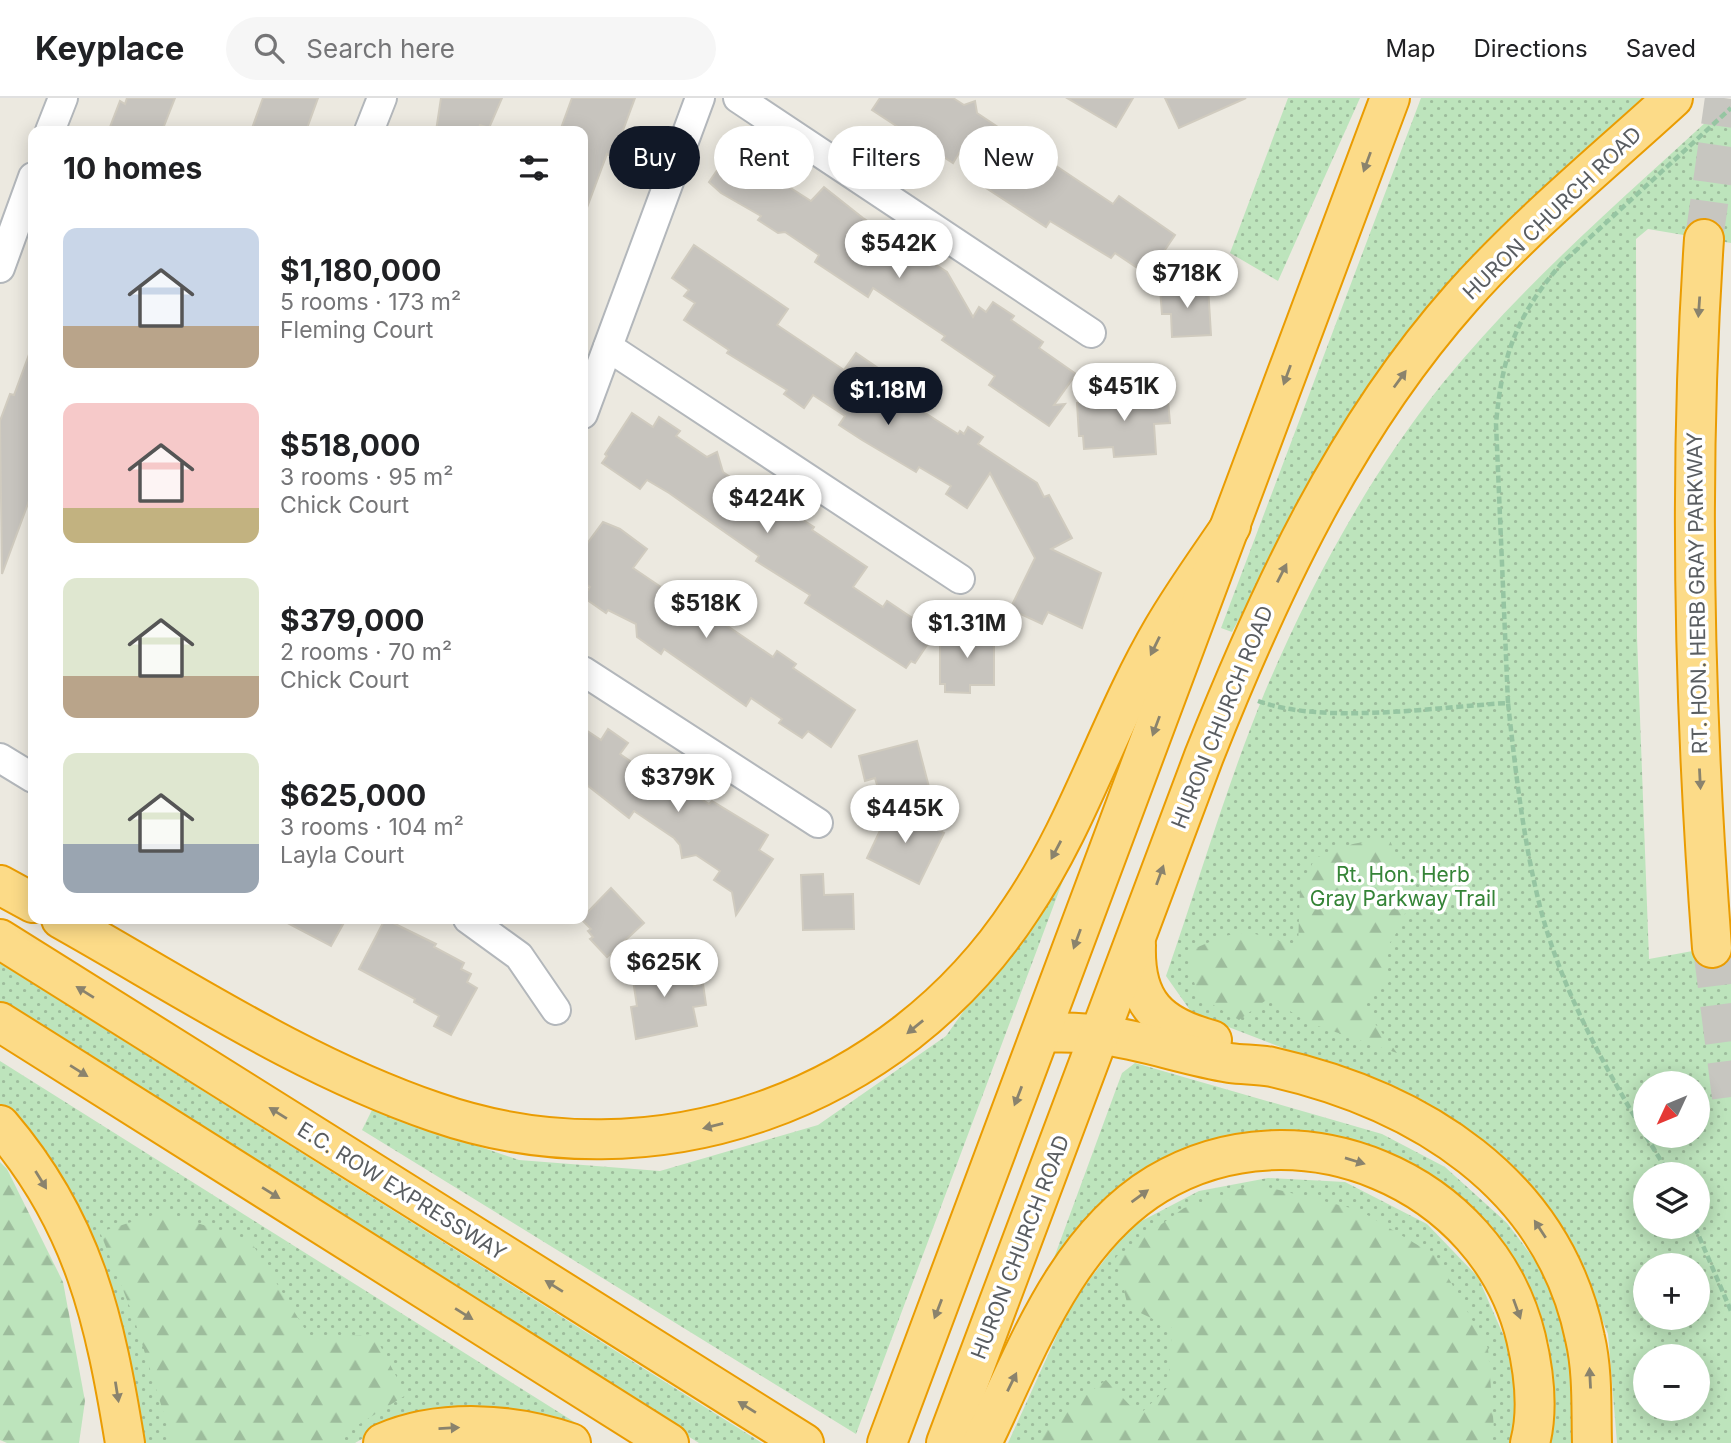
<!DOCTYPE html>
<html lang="en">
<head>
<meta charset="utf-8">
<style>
	:root { --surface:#fff; --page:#f6f6f6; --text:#202124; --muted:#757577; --line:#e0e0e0; --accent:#111827 }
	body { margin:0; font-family:Inter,sans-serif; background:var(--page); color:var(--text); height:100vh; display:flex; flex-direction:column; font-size:26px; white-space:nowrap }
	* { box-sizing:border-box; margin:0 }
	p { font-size:23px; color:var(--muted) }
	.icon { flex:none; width:38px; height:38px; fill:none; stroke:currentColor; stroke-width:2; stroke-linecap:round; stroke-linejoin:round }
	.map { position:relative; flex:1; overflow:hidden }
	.panel { position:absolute; left:28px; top:28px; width:560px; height:798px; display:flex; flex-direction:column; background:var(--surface); border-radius:14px; box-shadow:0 4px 18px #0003 }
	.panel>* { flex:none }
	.banner { position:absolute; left:609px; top:28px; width:665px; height:63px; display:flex; gap:14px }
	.needle { width:46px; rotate:226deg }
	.fabs { position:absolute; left:1633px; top:973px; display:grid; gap:14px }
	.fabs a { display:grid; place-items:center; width:77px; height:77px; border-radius:50%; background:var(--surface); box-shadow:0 4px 18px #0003; font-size:35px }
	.price { position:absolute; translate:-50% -60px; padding:0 16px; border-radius:24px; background:#fff; color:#222; font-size:23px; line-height:46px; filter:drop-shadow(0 2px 4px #0008) }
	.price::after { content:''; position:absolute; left:50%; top:42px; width:21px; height:16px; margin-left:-10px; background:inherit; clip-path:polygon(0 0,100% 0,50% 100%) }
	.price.current { background:var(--accent); color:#fff }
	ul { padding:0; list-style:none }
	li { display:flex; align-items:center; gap:21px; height:175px; padding:0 35px }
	li span { display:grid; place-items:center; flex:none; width:196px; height:140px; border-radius:14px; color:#555 }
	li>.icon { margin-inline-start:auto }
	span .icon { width:84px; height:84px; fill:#fffc; stroke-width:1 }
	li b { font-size:30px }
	h2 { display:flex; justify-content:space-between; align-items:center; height:84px; padding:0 35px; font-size:30px }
	.chip { padding:0 24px; border-radius:32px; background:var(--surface); box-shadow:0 4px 18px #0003; font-size:24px; line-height:63px }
	.chip.current { background:var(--accent); color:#fff }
	header { display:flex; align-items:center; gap:42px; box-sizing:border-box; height:98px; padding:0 35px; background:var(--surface); border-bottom:2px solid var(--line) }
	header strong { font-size:33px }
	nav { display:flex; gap:38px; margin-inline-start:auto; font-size:24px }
	.search { width:490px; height:63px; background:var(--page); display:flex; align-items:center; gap:18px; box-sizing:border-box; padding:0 24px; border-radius:38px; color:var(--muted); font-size:26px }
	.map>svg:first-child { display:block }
	.green { fill:url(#green-dots); fill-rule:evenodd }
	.forest { fill:url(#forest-firs) }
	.building { fill:#c7c4be; stroke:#d0cbbf; stroke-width:2 }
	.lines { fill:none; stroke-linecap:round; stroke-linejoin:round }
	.highway-tunnel { stroke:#c7c6c0; stroke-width:38; stroke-dasharray:38 19; stroke-linecap:butt }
	.minor-casing { stroke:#b3b7bb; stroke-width:32 }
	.highway-casing { stroke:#ea9c02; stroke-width:42 }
	.path { stroke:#96c5a2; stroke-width:4.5; stroke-dasharray:7 3.5; stroke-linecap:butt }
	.minor { stroke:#fff; stroke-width:28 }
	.highway { stroke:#fcdb88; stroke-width:38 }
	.oneway { fill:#8a836d }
	.labels { text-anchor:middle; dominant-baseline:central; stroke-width:7; stroke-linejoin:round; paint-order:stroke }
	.street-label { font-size:21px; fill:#595d61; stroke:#fff }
	.park-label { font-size:21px; fill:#358437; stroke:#fff }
</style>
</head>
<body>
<header>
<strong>Keyplace</strong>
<div class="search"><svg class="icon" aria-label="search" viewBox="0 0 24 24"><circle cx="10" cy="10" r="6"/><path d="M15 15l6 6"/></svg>Search here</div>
<nav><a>Map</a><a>Directions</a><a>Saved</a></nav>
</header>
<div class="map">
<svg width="1731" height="1345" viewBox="0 0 1731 1345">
	<defs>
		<pattern id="green-dots" width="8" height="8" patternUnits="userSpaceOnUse" patternTransform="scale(1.75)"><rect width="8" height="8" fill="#bde4bc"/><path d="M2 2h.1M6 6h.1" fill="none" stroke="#9dbc9c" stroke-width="1.8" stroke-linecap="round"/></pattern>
		<pattern id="forest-firs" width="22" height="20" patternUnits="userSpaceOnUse" patternTransform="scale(1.75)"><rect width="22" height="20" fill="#bde4bc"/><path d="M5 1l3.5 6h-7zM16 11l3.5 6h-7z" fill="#9dbc9c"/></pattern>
	</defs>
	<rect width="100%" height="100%" fill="#ece9e0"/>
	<!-- green -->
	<g class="green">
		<polygon points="1288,0 1360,0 1278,183 1230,155"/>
		<path d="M1421,0H1642C1583,55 1518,107 1464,167C1367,277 1301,407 1232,534L1221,530Z"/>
		<path d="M1731,1V145L1648,131L1636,141L1637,539L1649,861L1731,846V1345H1617L1608,1236L1571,1146L1487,1048L1377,986L1192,915L1166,878C1198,786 1227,686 1264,596C1310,487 1368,379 1442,286C1527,181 1632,93 1731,1ZM1645,985H1698V1038H1645ZM1645,1076H1698V1129H1645ZM1645,1167H1698V1220H1645ZM1645,1258H1698V1311H1645Z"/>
		<polygon points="1071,761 856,1336 362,1032 372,1012 519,1062 660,1073 818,1027 946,938"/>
		<polygon points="0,865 762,1345 699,1345 0,911"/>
		<polygon points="0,963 576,1325 570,1334 374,1334 355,1345 142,1345 0,1012"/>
		<polygon points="1135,965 1382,1036 1445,1069 1507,1125 1543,1173 1572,1247 1577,1345 1548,1345 1555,1312 1549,1245 1519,1179 1427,1080 1212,1047 1047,1179 1122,975"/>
		<polygon points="1268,1080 1345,1084 1427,1126 1478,1179 1512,1257 1521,1324 1515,1345 1008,1345 1072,1204 1130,1129 1199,1093"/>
	</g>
	<!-- forest -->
	<g class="forest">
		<polygon points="1388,739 1409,783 1404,823 1384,854 1389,884 1359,904 1397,955 1309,925 1269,900 1239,922 1198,898 1186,854 1224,838 1248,834 1298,848 1300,791 1315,760 1353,746"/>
		<polygon points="0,1064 7,1071 63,1184 85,1303 79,1345 7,1345 0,1342"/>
		<polygon points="1255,1086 1359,1112 1436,1158 1488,1250 1494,1332 1488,1345 1037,1345 1057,1319 1106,1282 1139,1317 1168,1289 1172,1230 1128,1209 1116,1159 1184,1110"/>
		<polygon points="163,1114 250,1142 311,1241 374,1236 406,1297 329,1345 173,1345 133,1217 100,1134"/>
	</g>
	<!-- building -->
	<g class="building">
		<polygon points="127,0 175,0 162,33 120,33 110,29 120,3 125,6"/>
		<polygon points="263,0 318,0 306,33 251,33"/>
		<polygon points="441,0 502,0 489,30 480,27 478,33 436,33"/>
		<polygon points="572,0 635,0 613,59 607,56 585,115 583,33 560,33"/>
		<polygon points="880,0 953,0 964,7 975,3 977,15 1113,106 1119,98 1175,137 1148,177 1115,155 1111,160 1050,123 1046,129 986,90 992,81 959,55 953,65 872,12"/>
		<polygon points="1067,0 1133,0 1116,29"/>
		<polygon points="1165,0 1246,0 1179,30"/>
		<polygon points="743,51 762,55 782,69 775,80 811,103 824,89 863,120 947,174 973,219 979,209 986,214 993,204 1014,218 1011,222 1043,244 1039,250 1076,276 1054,307 1065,306 1049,328 989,287 995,278 942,242 945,238 873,190 868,199 815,164 819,157 785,134 778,135 758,122 761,118 721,95 709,84 729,55"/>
		<polygon points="694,147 788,211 777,227 844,272 856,255 900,285 894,295 958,336 960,333 964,336 968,329 983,339 978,346 1037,385 1044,399 1049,397 1072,440 1051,451 1101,475 1082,530 1048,514 1042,526 1010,511 1035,460 990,375 967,410 946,396 951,388 919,369 916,374 862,342 839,327 845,318 813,297 804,310 784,296 787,292 727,255 729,252 684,222 695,205 684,198 689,192 672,180"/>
		<polygon points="1208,188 1211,237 1172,239 1171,216 1162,216 1160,191"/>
		<polygon points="31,251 33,392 2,476 0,323 10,296 14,297"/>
		<polygon points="1157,289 1158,302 1168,302 1170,325 1154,326 1156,356 1114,359 1113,349 1084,351 1083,338 1079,338 1077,305 1128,301 1127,291"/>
		<polygon points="632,315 653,329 659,319 680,333 676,338 707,359 717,354 723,374 756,397 761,389 782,403 779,407 814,429 812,432 867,469 853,489 883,509 887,503 914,521 918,515 939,529 915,565 911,563 906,570 805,505 810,497 756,463 759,458 669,395 647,382 640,391 602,365 607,358 605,356"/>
		<polygon points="603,424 620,431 647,451 633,470 661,489 666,488 674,493 675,499 697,515 700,511 710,518 716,509 731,519 726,527 773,559 777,553 796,566 793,570 855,612 831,649 808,633 802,640 779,625 782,621 751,600 746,608 664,551 661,556 637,539 636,526 608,512 606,515 583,499 590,489 583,484 583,451"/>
		<polygon points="940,530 965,546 965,531 994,532 994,587 970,587 970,595 945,594 945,586 940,586"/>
		<polygon points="583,630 601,642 608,631 628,645 620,656 649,676 657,664 681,680 677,685 709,706 712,703 768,737 759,752 773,761 736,817 732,794 714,782 720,773 696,757 682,760 680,747 674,740 634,713 629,720 583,684"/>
		<polygon points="917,643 929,689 881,701 875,680 865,683 859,658"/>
		<polygon points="882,704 944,735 919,786 867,760 886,720"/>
		<polygon points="823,776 824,797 853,796 854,831 803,832 801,777"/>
		<polygon points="611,790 644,825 607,859 590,841 593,839 588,833 591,831 581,821"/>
		<polygon points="280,821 346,821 331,848"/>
		<polygon points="385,821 436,846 434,849 464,865 461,871 471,876 467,884 477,890 451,937 434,928 439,918 414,904 415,901 359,871"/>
		<polygon points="677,861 680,878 692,877 694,888 703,886 706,907 693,909 697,928 636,941 631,909 637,908 631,869"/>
	</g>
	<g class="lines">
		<!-- highway-tunnel -->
		<g class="highway-tunnel">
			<polyline points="1704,141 1724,0"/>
			<polyline points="1712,850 1731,999"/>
		</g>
		<defs>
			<g id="minor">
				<polyline points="738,0 1091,235"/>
				<polyline points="50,33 63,0"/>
				<polyline points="369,33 382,0"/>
				<polyline points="0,170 33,79"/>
				<polyline points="608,249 960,481"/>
				<polyline points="583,316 700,0"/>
				<polyline points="583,573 818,725"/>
				<polyline points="0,660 33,680"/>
				<polyline points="468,821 519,858 556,912"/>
			</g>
			<g id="highway">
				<path d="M1704,141C1688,378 1694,613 1712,850"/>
				<polyline points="0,787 33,805"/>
				<path d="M61,821C182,889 303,969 435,1014C654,1090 895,1003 1021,811C1080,724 1110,621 1163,531C1184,495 1208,462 1231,428"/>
				<polyline points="0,841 804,1345"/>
				<path d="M1136,847C1134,905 1159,928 1212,942"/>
				<polyline points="0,924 669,1345"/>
				<path d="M1042,934C1062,935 1081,934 1101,937C1144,942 1186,958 1230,965C1244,967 1258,966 1272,969C1418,1002 1553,1084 1585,1240C1593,1274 1591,1310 1592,1345"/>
				<path d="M0,1027C84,1125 105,1222 125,1345"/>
				<path d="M383,1345C440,1320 514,1325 571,1345"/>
				<polyline points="887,1345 1390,0"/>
				<path d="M946,1345L1204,658C1269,495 1344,332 1462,199C1526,127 1602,65 1673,0"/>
				<path d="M982,1345C1026,1254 1066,1141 1157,1086C1297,1002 1488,1082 1526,1240C1534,1274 1539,1311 1530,1345"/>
			</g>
		</defs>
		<!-- minor casing -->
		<use href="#minor" class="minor-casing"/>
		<!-- highway casing -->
		<use href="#highway" class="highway-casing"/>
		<!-- path -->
		<g class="path">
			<path d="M1258,603C1324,627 1435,609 1508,605C1516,677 1524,750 1543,820C1565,897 1604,968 1645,1036"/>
			<path d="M1508,605L1496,326C1502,258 1516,218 1561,166L1731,10"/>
			<polyline points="1646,1038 1669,1076"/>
			<polyline points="1695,1129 1731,1213"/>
		</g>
		<!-- minor -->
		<use href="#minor" class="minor"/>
		<!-- highway -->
		<use href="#highway" class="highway"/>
	</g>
	<!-- one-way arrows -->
	<defs><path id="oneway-solid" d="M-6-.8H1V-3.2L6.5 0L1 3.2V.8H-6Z" transform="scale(1.75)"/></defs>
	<g class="oneway">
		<use href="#oneway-solid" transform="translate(1367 64) rotate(110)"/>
		<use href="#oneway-solid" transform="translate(1699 209) rotate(94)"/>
		<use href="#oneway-solid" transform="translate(1287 277) rotate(110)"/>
		<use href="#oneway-solid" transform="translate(1400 281) rotate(-54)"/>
		<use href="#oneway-solid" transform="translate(1282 475) rotate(-63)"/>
		<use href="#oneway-solid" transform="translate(1155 548) rotate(116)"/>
		<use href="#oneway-solid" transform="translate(1156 628) rotate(110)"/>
		<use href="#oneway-solid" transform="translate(1700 681) rotate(87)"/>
		<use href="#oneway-solid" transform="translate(1056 752) rotate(118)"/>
		<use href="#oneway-solid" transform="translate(1160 777) rotate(-70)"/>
		<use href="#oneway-solid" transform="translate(1077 841) rotate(110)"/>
		<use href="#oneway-solid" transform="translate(85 894) rotate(-148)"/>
		<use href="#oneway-solid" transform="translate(915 929) rotate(141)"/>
		<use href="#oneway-solid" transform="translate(79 973) rotate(32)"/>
		<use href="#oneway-solid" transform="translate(1018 998) rotate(111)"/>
		<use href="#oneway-solid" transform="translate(278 1015) rotate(-148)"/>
		<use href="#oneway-solid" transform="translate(713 1028) rotate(166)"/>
		<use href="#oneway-solid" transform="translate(1355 1063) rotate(17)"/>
		<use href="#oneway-solid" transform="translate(41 1082) rotate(58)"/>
		<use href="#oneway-solid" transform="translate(271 1095) rotate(32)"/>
		<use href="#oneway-solid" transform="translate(1140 1098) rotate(-36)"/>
		<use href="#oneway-solid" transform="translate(1540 1131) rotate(-123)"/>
		<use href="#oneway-solid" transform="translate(554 1188) rotate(-148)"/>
		<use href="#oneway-solid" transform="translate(938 1211) rotate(111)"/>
		<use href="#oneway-solid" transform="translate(1517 1211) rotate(70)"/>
		<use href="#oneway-solid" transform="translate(464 1216) rotate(32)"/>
		<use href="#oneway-solid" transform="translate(1590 1280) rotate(-93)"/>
		<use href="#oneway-solid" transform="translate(1012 1284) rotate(-64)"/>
		<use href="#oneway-solid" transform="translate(117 1294) rotate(81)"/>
		<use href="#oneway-solid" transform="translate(747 1309) rotate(-148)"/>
		<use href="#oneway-solid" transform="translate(449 1330) rotate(-3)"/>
	</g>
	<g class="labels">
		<!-- street labels -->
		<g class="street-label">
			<text transform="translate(1552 115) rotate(-44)">HURON CHURCH ROAD</text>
			<text transform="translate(1697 495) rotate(-91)">RT. HON. HERB GRAY PARKWAY</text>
			<text transform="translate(1222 619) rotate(-68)">HURON CHURCH ROAD</text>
			<text transform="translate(402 1093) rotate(32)">E.C. ROW EXPRESSWAY</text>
			<text transform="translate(1020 1149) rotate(-69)">HURON CHURCH ROAD</text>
		</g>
		<!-- park labels -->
		<g class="park-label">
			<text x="1403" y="776">Rt. Hon. Herb<tspan x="1403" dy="24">Gray Parkway Trail</tspan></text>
		</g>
	</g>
</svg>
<div class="fabs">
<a><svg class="needle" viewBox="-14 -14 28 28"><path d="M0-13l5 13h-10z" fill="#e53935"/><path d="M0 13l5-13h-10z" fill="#757577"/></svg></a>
<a><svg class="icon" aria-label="layers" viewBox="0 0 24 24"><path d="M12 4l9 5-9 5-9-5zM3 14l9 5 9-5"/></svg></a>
<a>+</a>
<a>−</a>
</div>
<b class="price" style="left:899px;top:182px">$542K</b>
<b class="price" style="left:1187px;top:212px">$718K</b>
<b class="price" style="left:1124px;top:325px">$451K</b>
<b class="price current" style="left:888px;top:329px">$1.18M</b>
<b class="price" style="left:767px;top:437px">$424K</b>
<b class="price" style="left:706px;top:542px">$518K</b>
<b class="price" style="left:967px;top:562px">$1.31M</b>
<b class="price" style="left:678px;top:716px">$379K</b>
<b class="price" style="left:905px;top:747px">$445K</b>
<b class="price" style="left:664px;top:901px">$625K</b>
<div class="banner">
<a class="chip current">Buy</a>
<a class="chip">Rent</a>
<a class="chip">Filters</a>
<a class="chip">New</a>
</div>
<section class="panel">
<h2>10 homes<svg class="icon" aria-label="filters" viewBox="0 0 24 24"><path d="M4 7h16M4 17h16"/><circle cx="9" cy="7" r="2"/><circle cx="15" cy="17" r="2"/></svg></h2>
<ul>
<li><span style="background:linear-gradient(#c9d6e8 70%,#b9a48a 0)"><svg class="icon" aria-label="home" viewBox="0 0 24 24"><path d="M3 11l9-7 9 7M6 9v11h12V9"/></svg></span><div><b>$1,180,000</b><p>5 rooms · 173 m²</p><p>Fleming Court</p></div></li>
<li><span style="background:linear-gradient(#f6c9c9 75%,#c2b280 0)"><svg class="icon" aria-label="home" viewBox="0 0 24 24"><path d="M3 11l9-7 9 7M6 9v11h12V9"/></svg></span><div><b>$518,000</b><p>3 rooms · 95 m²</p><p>Chick Court</p></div></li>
<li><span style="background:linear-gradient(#dfe7d0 70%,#b9a48a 0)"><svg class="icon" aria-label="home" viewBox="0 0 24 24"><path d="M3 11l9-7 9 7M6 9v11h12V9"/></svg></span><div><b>$379,000</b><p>2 rooms · 70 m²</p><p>Chick Court</p></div></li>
<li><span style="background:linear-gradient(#dfe7d0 65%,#9aa5b1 0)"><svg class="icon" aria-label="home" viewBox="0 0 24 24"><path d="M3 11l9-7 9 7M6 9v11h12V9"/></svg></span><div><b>$625,000</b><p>3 rooms · 104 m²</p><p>Layla Court</p></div></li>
</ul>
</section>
</div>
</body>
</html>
